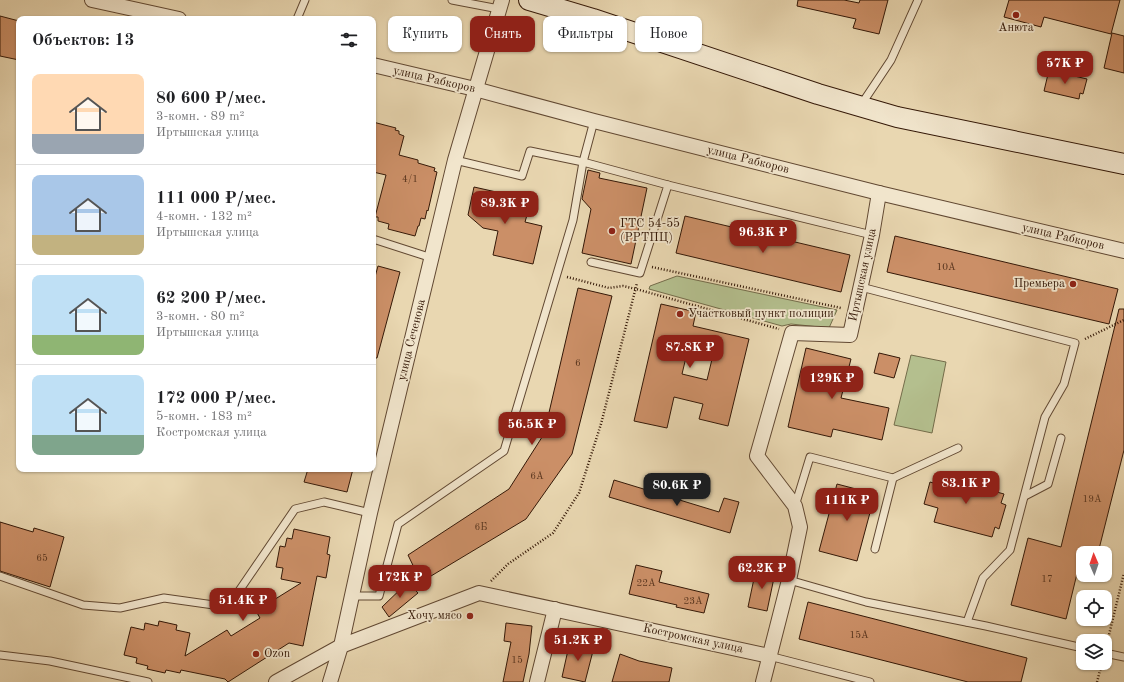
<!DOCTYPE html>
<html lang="ru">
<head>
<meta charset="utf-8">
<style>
	:root { --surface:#fff; --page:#f6f6f6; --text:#202124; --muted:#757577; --line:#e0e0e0; --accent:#8f2418 }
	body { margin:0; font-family:"Old Standard TT",serif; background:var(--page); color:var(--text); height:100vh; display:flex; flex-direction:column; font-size:15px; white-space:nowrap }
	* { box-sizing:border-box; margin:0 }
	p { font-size:13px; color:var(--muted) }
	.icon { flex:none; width:22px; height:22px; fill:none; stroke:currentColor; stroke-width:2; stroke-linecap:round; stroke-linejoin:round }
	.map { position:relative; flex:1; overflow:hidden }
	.details { position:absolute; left:16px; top:16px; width:360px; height:456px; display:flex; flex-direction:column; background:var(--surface); border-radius:8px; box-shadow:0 1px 3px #0004 }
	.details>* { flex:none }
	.hud { position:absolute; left:388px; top:16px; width:380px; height:36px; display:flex; gap:8px }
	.needle { width:26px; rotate:358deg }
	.controls { position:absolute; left:1076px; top:546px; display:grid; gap:8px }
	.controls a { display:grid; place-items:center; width:36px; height:36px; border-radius:8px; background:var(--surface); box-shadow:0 1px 3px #0004; font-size:20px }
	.price { position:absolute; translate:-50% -34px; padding:0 9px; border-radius:8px; background:var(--accent); color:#fff; font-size:13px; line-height:26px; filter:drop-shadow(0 1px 2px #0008) }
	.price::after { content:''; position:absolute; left:50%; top:24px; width:12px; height:9px; margin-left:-6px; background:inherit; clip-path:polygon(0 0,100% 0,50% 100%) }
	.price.current { background:#222; color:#fff }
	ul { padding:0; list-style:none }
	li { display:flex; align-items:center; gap:12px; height:100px; padding:0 16px }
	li+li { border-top:1px solid var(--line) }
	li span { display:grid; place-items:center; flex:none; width:112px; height:80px; border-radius:8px; color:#555 }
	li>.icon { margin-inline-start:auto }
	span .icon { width:48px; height:48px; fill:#fffc; stroke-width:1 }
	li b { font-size:17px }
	h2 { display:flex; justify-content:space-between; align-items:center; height:48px; padding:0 16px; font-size:17px }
	.chip { padding:0 14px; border-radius:8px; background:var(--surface); box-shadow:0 1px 3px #0004; font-size:14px; line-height:36px }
	.chip.current { background:var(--accent); color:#fff }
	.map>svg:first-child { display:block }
	.green { fill:#b4bf8e; stroke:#746c4a }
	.building { fill:#cb8f67; stroke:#341807; fill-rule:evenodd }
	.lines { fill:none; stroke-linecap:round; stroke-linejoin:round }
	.lane-casing { stroke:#614832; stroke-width:9 }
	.street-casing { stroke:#614832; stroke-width:16 }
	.secondary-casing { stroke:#341807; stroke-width:22 }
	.path { stroke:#341807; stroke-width:2.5; stroke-dasharray:1 2; stroke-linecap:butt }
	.lane { stroke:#f1e5cc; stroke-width:7 }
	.street { stroke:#f1e5cc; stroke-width:14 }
	.secondary { stroke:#f1e5cc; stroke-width:20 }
	.poi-dot { fill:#8f2418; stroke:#f1e5cc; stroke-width:1.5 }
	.labels { text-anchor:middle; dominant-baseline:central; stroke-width:3.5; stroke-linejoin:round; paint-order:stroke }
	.number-label { font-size:10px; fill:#5a361f }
	.poi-label { font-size:12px; fill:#341807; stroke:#f1e5cc; text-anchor:start }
	.street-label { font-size:12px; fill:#341807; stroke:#f1e5cc }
</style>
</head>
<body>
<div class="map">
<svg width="1124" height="682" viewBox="0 0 1124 682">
	<rect width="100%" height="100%" fill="#e9d7b1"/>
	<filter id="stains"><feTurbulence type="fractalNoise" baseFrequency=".005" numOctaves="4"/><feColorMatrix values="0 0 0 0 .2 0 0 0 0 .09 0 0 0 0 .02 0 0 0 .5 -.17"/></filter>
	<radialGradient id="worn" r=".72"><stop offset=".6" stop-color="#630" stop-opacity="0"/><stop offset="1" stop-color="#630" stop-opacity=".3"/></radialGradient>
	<!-- green -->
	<g class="green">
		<polygon points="677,276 837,310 829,328 791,324 782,326 649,289 650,286"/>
		<polygon points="911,355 946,362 932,433 894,425"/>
	</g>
	<!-- building -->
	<g class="building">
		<polygon points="798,0 844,0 859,3 860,0 888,0 879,34 853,28 856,19 797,6"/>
		<polygon points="1009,0 1120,0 1111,34 1044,17 1041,27 1004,17"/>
		<polygon points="0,16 19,21 19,60 0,56"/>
		<polygon points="1112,33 1124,36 1124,73 1104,68"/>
		<polygon points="1049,70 1087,79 1083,94 1080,93 1079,99 1044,91"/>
		<polygon points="373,122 396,128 395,130 399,131 399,134 404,136 399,155 418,160 418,163 435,168 434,171 437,172 428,211 427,210 425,219 421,218 419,226 418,226 415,236 388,229 389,224 378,221 378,217 375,217 386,175 373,172"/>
		<polygon points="588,170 600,173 599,178 647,188 631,264 582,253 591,209 582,199"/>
		<polygon points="474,187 514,196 511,211 527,215 525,222 542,226 533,264 493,255 498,231 483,228 468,215"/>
		<polygon points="685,216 850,255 841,292 676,253"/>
		<polygon points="895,236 1118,289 1109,324 887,272"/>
		<polygon points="378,266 400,272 377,358 373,358 373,284"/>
		<polygon points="578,288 612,296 572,454 526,519 421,582 408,555 509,489 544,434"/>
		<path d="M661,304L696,312L693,326L749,339L728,426L699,419L703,404L674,397L667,428L634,421ZM688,349L713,355L707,380L682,374Z"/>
		<polygon points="1119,309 1124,309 1124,450 1098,553 1082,553 1066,619 1011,605 1028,538 1061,547"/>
		<polygon points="806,348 851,359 841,398 889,408 882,440 833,429 831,437 788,427"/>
		<polygon points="879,353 900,358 894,378 874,373"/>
		<polygon points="308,469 353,469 347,492 304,482"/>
		<polygon points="955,473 977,478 975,486 1004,494 1001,503 1006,505 999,529 995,527 992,537 934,522 938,508 924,504 930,482 944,486 946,479 953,481"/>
		<polygon points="614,480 719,512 724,498 739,502 730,533 609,497"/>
		<polygon points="837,484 875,494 857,561 819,551"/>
		<polygon points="0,522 33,532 34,528 64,537 50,587 0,571"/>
		<polygon points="294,529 330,537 327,554 330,555 326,578 317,576 303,646 289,643 228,682 225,679 181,670 180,673 166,670 165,673 147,669 148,666 136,663 137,658 124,655 131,627 144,630 145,623 158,626 159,621 177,625 176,630 190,633 185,656 227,630 231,636 260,618 256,611 301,583 281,579 283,568 276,567 280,546 285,547 287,538 292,539"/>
		<polygon points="636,565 662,571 659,582 709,594 704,613 676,607 677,605 629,594"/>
		<polygon points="756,569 775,573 767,611 748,607"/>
		<polygon points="408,582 418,593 389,617 382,607"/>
		<polygon points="808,602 1027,658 1021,682 968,682 799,639"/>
		<polygon points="506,623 532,626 529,654 523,682 503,682 511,642 504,641"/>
		<polygon points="570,641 594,647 585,682 562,677"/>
		<polygon points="620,654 639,661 672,668 669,682 612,682"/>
	</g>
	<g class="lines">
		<defs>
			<g id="lane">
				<polyline points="452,0 499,9"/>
				<polyline points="297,19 305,0"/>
				<polyline points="861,105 891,60 918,0"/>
				<polyline points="455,160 522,176 530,151 583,162 668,185 640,273 591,262"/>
				<polyline points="668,185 872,235"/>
				<polyline points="373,239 432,258"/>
				<polyline points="861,287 1075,343 1064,384 1045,417 1010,550 983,578 967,622"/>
				<polyline points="1025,496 1048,484 1061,438"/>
				<polyline points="795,506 810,457 893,478 958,448"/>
				<polyline points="875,549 893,478"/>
				<polyline points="0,576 83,605 120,608 164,598 228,607 295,509 324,502 370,513"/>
				<polyline points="789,580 866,602 986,626 1083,648"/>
				<polyline points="353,596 379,596 398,524 504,451 573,220 583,162 594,121"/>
				<polyline points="1105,653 1124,657"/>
				<polyline points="0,655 50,661 148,682"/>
				<polyline points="769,656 870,682"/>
			</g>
			<g id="street">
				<polyline points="92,0 179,19"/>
				<polyline points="373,65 475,89 594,121 879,193 1124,251"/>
				<polyline points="276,682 341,646 479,593 769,656"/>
				<polyline points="330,682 341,646 370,513 455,160 502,0"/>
				<polyline points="537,682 555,609"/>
				<polyline points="763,682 789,580 800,527 795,506 757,456 792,333 850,335 872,235 879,193"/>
			</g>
			<polyline id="secondary" points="529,0 593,19 818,94 897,117 1124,164"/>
		</defs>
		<!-- lane casing -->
		<use href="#lane" class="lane-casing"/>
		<!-- street casing -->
		<use href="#street" class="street-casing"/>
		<!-- secondary casing -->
		<use href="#secondary" class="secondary-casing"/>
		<!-- path -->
		<g class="path">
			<polyline points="652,267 841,308"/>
			<polyline points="567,277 609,288 623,286 636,289 779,329"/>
			<polyline points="1085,339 1124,320"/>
			<polyline points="491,581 508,564 553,533 579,493 601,424 637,283"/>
			<polyline points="1107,643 1124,573"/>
			<polyline points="1097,682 1102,663"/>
		</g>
		<!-- lane -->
		<use href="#lane" class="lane"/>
		<!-- street -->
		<use href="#street" class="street"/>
		<!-- secondary -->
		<use href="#secondary" class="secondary"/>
	</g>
	<!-- markers -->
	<g class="poi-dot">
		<circle cx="1016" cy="15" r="4"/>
		<circle cx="612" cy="231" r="4"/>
		<circle cx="1073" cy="284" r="4"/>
		<circle cx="680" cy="314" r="4"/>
		<circle cx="470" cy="616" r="4"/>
		<circle cx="256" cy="654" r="4"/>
	</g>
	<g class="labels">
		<!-- number labels -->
		<g class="number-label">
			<text x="410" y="179">4/1</text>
			<text x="946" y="267">10А</text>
			<text x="578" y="363">6</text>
			<text x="537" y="476">6А</text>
			<text x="1092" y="499">19А</text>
			<text x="481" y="527">6Б</text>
			<text x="42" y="558">65</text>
			<text x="1047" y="579">17</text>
			<text x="646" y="583">22А</text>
			<text x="693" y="601">23А</text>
			<text x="859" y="635">15А</text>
			<text x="517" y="660">15</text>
		</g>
		<!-- poi labels -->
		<g class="poi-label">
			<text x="1016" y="28" text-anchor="middle">Анюта</text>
			<text x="620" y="224">ГТС 54-55<tspan x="620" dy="14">(РРТПЦ)</tspan></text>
			<text x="1065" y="284" text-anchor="end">Премьера</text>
			<text x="688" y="314">Участковый пункт полиции</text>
			<text x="462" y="616" text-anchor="end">Хочу мясо</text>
			<text x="264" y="654">Ozon</text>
		</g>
		<!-- street labels -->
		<g class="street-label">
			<text transform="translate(434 80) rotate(13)">улица Рабкоров</text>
			<text transform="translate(748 160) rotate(14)">улица Рабкоров</text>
			<text transform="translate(1063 237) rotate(13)">улица Рабкоров</text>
			<text transform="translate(863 275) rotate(-78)">Иртышская улица</text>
			<text transform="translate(412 340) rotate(-76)">улица Сеченова</text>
			<text transform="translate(693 639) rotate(12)">Костромская улица</text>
		</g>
	</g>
	<rect width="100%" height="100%" filter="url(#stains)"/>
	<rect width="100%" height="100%" fill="url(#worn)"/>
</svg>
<div class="controls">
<a><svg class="needle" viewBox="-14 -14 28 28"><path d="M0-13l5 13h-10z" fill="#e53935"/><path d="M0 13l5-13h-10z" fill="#757577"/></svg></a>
<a><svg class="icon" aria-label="locate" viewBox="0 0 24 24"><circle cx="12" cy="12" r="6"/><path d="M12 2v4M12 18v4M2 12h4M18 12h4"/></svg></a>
<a><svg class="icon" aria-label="layers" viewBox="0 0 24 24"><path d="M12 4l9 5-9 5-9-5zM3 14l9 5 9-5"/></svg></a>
</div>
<b class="price" style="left:1065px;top:85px">57K ₽</b>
<b class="price" style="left:505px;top:225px">89.3K ₽</b>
<b class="price" style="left:763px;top:254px">96.3K ₽</b>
<b class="price" style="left:690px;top:369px">87.8K ₽</b>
<b class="price" style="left:832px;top:400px">129K ₽</b>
<b class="price" style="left:532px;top:446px">56.5K ₽</b>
<b class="price" style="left:966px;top:505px">83.1K ₽</b>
<b class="price current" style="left:677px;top:507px">80.6K ₽</b>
<b class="price" style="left:847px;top:522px">111K ₽</b>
<b class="price" style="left:762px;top:590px">62.2K ₽</b>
<b class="price" style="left:400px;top:599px">172K ₽</b>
<b class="price" style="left:243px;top:622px">51.4K ₽</b>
<b class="price" style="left:578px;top:662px">51.2K ₽</b>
<div class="hud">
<a class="chip">Купить</a>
<a class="chip current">Снять</a>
<a class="chip">Фильтры</a>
<a class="chip">Новое</a>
</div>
<section class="details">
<h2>Объектов: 13<svg class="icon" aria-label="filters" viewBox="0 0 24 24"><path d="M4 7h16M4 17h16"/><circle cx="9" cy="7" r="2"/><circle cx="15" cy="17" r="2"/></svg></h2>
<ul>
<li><span style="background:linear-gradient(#ffd9b3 75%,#9aa5b1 0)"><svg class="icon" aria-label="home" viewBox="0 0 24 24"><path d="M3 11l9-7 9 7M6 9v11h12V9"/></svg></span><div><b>80 600 ₽/мес.</b><p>3-комн. · 89 m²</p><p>Иртышская улица</p></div></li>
<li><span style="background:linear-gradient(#a9c7e8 75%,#c2b280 0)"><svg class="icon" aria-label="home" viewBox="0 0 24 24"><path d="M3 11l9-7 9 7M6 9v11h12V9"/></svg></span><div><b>111 000 ₽/мес.</b><p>4-комн. · 132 m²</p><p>Иртышская улица</p></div></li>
<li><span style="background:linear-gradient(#bfe0f5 75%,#8fb573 0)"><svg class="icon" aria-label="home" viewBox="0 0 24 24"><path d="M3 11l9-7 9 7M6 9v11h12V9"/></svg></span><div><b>62 200 ₽/мес.</b><p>3-комн. · 80 m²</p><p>Иртышская улица</p></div></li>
<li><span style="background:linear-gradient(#bfe0f5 75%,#7fa58c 0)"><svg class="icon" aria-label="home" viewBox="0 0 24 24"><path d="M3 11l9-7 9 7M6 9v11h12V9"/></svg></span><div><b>172 000 ₽/мес.</b><p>5-комн. · 183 m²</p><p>Костромская улица</p></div></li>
</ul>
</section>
</div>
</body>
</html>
